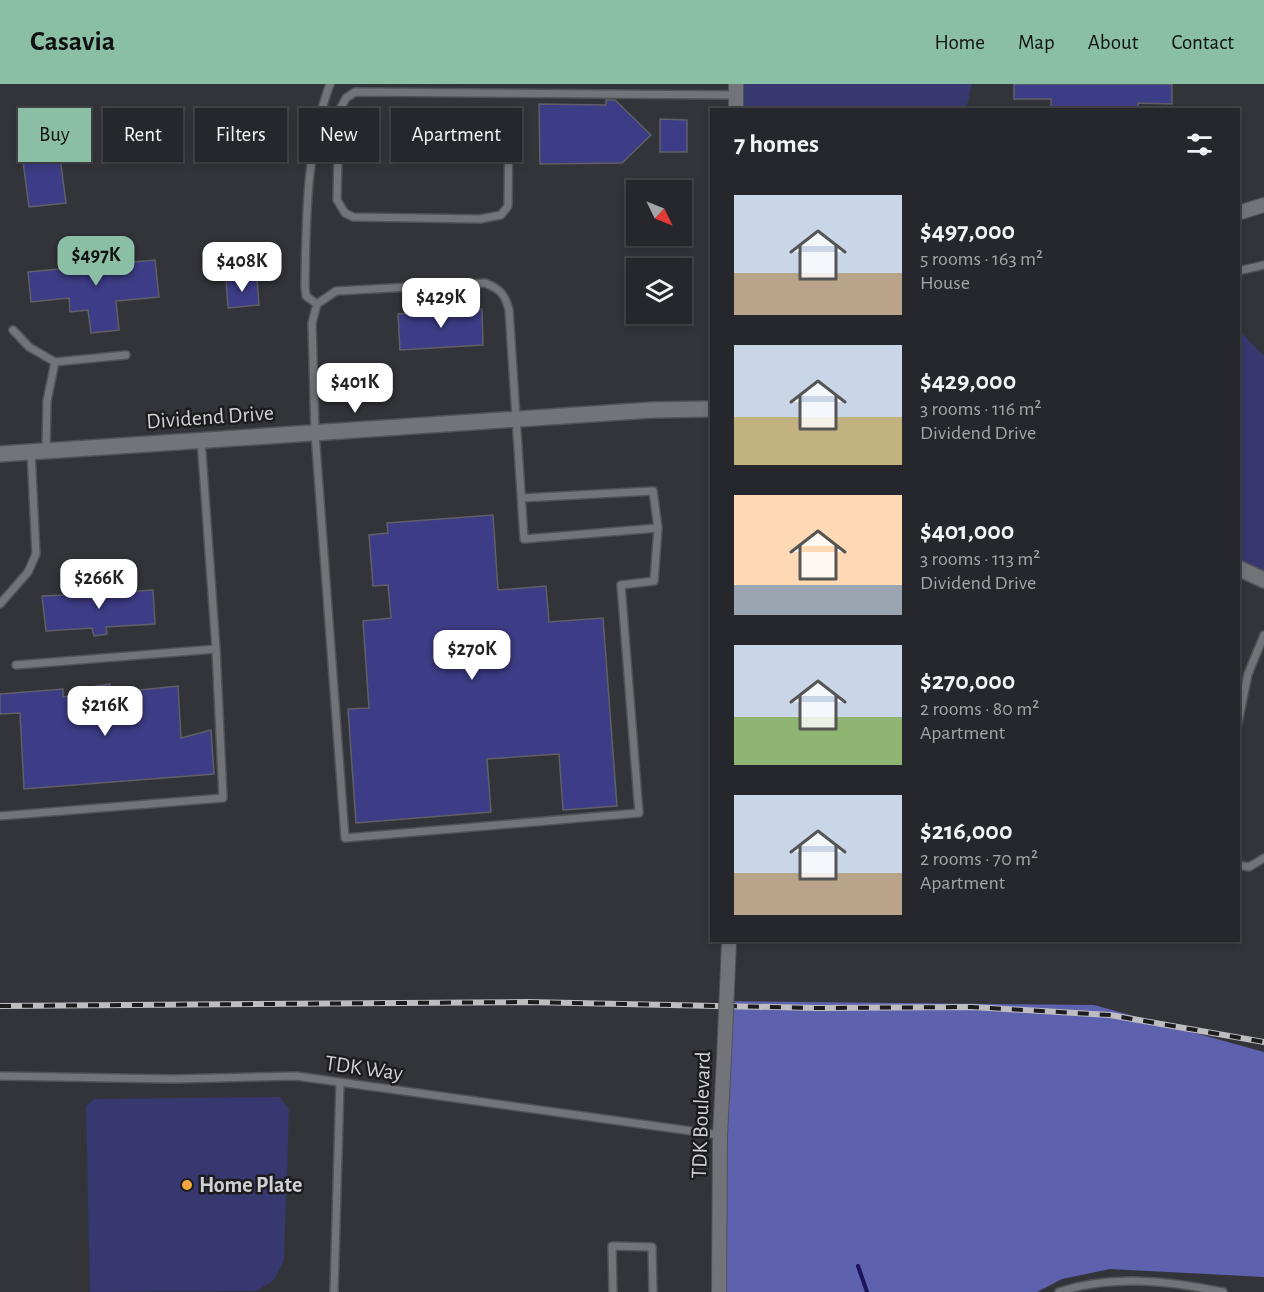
<!DOCTYPE html>
<html lang="en">
<head>
<meta charset="utf-8">
<style>
	:root { --surface:#26272c; --page:#2e2f34; --text:#f1f3f6; --muted:#a4a5a9; --line:#424448; --accent:#8abfa5 }
	body { margin:0; font-family:"Alegreya Sans",sans-serif; background:var(--page); color:var(--text); height:100vh; display:flex; flex-direction:column; font-size:22px; white-space:nowrap }
	* { box-sizing:border-box; margin:0 }
	p { font-size:20px; color:var(--muted) }
	.icon { flex:none; width:33px; height:33px; fill:none; stroke:currentColor; stroke-width:2; stroke-linecap:round; stroke-linejoin:round }
	.map { position:relative; flex:1; overflow:hidden }
	.details { position:absolute; left:710px; top:24px; width:530px; height:834px; display:flex; flex-direction:column; background:var(--surface); border-radius:0px; box-shadow:0 3px 9px #0003,0 0 0 2px var(--line) }
	.details>* { flex:none }
	.top-card { position:absolute; left:18px; top:24px; width:570px; height:54px; display:flex; gap:12px }
	.needle { width:39px; rotate:133deg }
	.fabs { position:absolute; left:626px; top:96px; display:grid; gap:12px }
	.fabs a { display:grid; place-items:center; width:66px; height:66px; border-radius:0px; background:var(--surface); box-shadow:0 3px 9px #0003,0 0 0 2px var(--line); font-size:30px }
	.price { position:absolute; translate:-50% -51px; padding:0 14px; border-radius:12px; background:#fff; color:#222; font-size:20px; line-height:39px; filter:drop-shadow(0 2px 3px #0008) }
	.price::after { content:''; position:absolute; left:50%; top:36px; width:18px; height:14px; margin-left:-9px; background:inherit; clip-path:polygon(0 0,100% 0,50% 100%) }
	.price.selected { background:var(--accent); color:#111 }
	ul { padding:0; list-style:none }
	li { display:flex; align-items:center; gap:18px; height:150px; padding:0 24px }
	li span { display:grid; place-items:center; flex:none; width:168px; height:120px; border-radius:0px; color:#555 }
	li>.icon { margin-inline-start:auto }
	span .icon { width:72px; height:72px; fill:#fffc; stroke-width:1 }
	li b { font-size:26px }
	h2 { display:flex; justify-content:space-between; align-items:center; height:72px; padding:0 24px; font-size:26px }
	.pill { padding:0 21px; border-radius:0px; background:var(--surface); box-shadow:0 3px 9px #0003,0 0 0 2px var(--line); font-size:21px; line-height:54px }
	.pill.selected { background:var(--accent); color:#111 }
	header { display:flex; align-items:center; gap:36px; box-sizing:border-box; height:84px; padding:0 30px; background:var(--accent); color:#111 }
	header strong { font-size:28px }
	nav { display:flex; gap:33px; margin-inline-start:auto; font-size:21px }
	.map>svg:first-child { display:block }
	.green { fill:#37386f }
	.forest { fill:#5e61ae }
	.lines { fill:none; stroke-linecap:round; stroke-linejoin:round }
	.stream { stroke:#1c135a; stroke-width:4 }
	.building { fill:#3d3c86; stroke:#5f6066; stroke-width:1.5 }
	.service-casing { stroke:#525257; stroke-width:10 }
	.minor-casing { stroke:#525257; stroke-width:16 }
	.tertiary-casing { stroke:#525257; stroke-width:18 }
	.service { stroke:#73747a; stroke-width:7 }
	.minor { stroke:#73747a; stroke-width:14 }
	.tertiary { stroke:#73747a; stroke-width:15 }
	.rail-casing { stroke:#bebec2; stroke-width:6 }
	.rail { stroke:#1c1c1f; stroke-width:4; stroke-dasharray:11; stroke-linecap:butt }
	.minor-bridge-casing { stroke:#525257; stroke-width:16; stroke-linecap:butt }
	.minor-bridge { stroke:#73747a; stroke-width:14 }
	.poi-dot { fill:#f2a541; stroke:#1c1c1f; stroke-width:2 }
	.labels { text-anchor:middle; dominant-baseline:central; stroke-width:5; stroke-linejoin:round; paint-order:stroke }
	.street-label { font-size:22px; fill:#d1d1d5; stroke:#1c1c1f }
	.poi-label { font-size:22px; font-weight:bold; fill:#d1d1d5; stroke:#1c1c1f; text-anchor:start }
</style>
</head>
<body>
<header>
<strong>Casavia</strong>
<nav><a>Home</a><a>Map</a><a>About</a><a>Contact</a></nav>
</header>
<div class="map">
<svg width="1264" height="1208" viewBox="0 0 1264 1208">
	<rect width="100%" height="100%" fill="#33343a"/>
	<!-- green -->
	<g class="green">
		<polygon points="740,0 972,0 966,26 741,25"/>
		<polygon points="1238,245 1264,272 1264,493 1238,483"/>
		<polygon points="280,1013 289,1026 284,1176 274,1196 257,1207 90,1208 86,1022 94,1015"/>
	</g>
	<!-- forest -->
	<polygon class="forest" points="726,917 1094,921 1264,968 1264,1193 1110,1185 1062,1195 1037,1208 725,1208"/>
	<g class="lines">
		<!-- stream -->
		<polyline class="stream" points="858,1182 867,1208"/>
	</g>
	<!-- building -->
	<g class="building">
		<polygon points="1014,0 1172,0 1172,20 1138,19 1138,26 1051,26 1051,15 1014,15"/>
		<polygon points="606,16 615,16 651,51 622,79 540,80 539,20 606,21"/>
		<polygon points="660,35 687,36 687,68 660,68"/>
		<polygon points="57,50 66,119 29,123 20,55"/>
		<polygon points="111,172 111,180 155,176 159,213 116,217 119,246 91,249 88,226 70,228 69,214 31,218 28,188 69,184 68,176"/>
		<polygon points="257,194 259,221 228,224 226,196"/>
		<polygon points="482,225 483,261 400,266 398,230"/>
		<polygon points="493,431 498,506 546,502 549,538 603,534 617,722 563,726 559,670 487,675 491,728 356,739 348,625 369,624 363,537 391,534 388,501 373,502 369,451 388,449 387,439"/>
		<polygon points="105,501 105,509 153,506 155,540 106,543 107,550 94,552 92,544 46,547 42,512 90,510 90,502"/>
		<polygon points="110,600 110,609 178,602 181,654 211,646 214,690 24,705 20,629 0,630 0,610 63,605 63,613 95,609 96,602"/>
	</g>
	<g class="lines">
		<defs>
			<g id="service">
				<polyline points="509,35 508,122 501,131 480,135 353,133 345,129 337,116 339,27 346,14 355,8 736,11"/>
				<polyline points="1238,187 1264,181"/>
				<path d="M317,220L306,212L305,203C306,134 306,65 330,0"/>
				<polyline points="13,246 29,263 55,278"/>
				<polyline points="46,366 47,317 55,278 126,271"/>
				<path d="M522,414L653,407L658,444L524,455L509,226C505,210 500,205 485,199L336,207L317,220L312,239L315,349L345,754L639,729L621,501L654,497L658,444"/>
				<polyline points="0,520 28,488 36,470 31,367"/>
				<polyline points="16,581 216,565"/>
				<polyline points="1238,639 1248,590 1264,551"/>
				<polyline points="0,732 223,714 216,565 201,355"/>
				<polyline points="1238,781 1249,783 1264,774"/>
				<polyline points="0,992 173,995 296,992 720,1051"/>
				<polyline points="334,1208 340,999"/>
				<polyline points="613,1208 612,1162 652,1163 653,1208"/>
				<path d="M1059,1208C1112,1190 1169,1197 1223,1208"/>
			</g>
			<g id="minor">
				<polyline points="736,26 736,0"/>
				<polyline points="1238,129 1264,121"/>
				<polyline points="719,1208 720,1051 724,974"/>
			</g>
			<g id="tertiary">
				<polyline points="0,370 652,326 711,325"/>
				<polyline points="1238,484 1264,496"/>
			</g>
		</defs>
		<!-- service casing -->
		<use href="#service" class="service-casing"/>
		<!-- minor casing -->
		<use href="#minor" class="minor-casing"/>
		<!-- tertiary casing -->
		<use href="#tertiary" class="tertiary-casing"/>
		<!-- service -->
		<use href="#service" class="service"/>
		<!-- minor -->
		<use href="#minor" class="minor"/>
		<!-- tertiary -->
		<use href="#tertiary" class="tertiary"/>
		<defs>
			<polyline id="rail" points="0,922 527,918 817,924 972,923 1110,931 1264,958"/>
		</defs>
		<!-- rail casing -->
		<use href="#rail" class="rail-casing"/>
		<!-- rail -->
		<use href="#rail" class="rail"/>
		<defs>
			<polyline id="minor-bridge" points="724,974 729,858"/>
		</defs>
		<!-- minor-bridge casing -->
		<use href="#minor-bridge" class="minor-bridge-casing"/>
		<!-- minor-bridge -->
		<use href="#minor-bridge" class="minor-bridge"/>
	</g>
	<!-- markers -->
	<circle class="poi-dot" cx="187" cy="1101" r="6"/>
	<g class="labels">
		<!-- street labels -->
		<g class="street-label">
			<text transform="translate(210 333) rotate(-4)">Dividend Drive</text>
			<text transform="translate(364 984) rotate(8)">TDK Way</text>
			<text transform="translate(701 1031) rotate(-88)">TDK Boulevard</text>
		</g>
		<!-- poi labels -->
		<g class="poi-label">
			<text x="199" y="1101">Home Plate</text>
		</g>
	</g>
</svg>
<div class="fabs">
<a><svg class="needle" viewBox="-14 -14 28 28"><path d="M0-13l5 13h-10z" fill="#e53935"/><path d="M0 13l5-13h-10z" fill="#a4a5a9"/></svg></a>
<a><svg class="icon" aria-label="layers" viewBox="0 0 24 24"><path d="M12 4l9 5-9 5-9-5zM3 14l9 5 9-5"/></svg></a>
</div>
<b class="price selected" style="left:96px;top:203px">$497K</b>
<b class="price" style="left:242px;top:209px">$408K</b>
<b class="price" style="left:441px;top:245px">$429K</b>
<b class="price" style="left:355px;top:330px">$401K</b>
<b class="price" style="left:99px;top:526px">$266K</b>
<b class="price" style="left:472px;top:597px">$270K</b>
<b class="price" style="left:105px;top:653px">$216K</b>
<div class="top-card">
<a class="pill selected">Buy</a>
<a class="pill">Rent</a>
<a class="pill">Filters</a>
<a class="pill">New</a>
<a class="pill">Apartment</a>
</div>
<section class="details">
<h2>7 homes<svg class="icon" aria-label="filters" viewBox="0 0 24 24"><path d="M4 7h16M4 17h16"/><circle cx="9" cy="7" r="2"/><circle cx="15" cy="17" r="2"/></svg></h2>
<ul>
<li><span style="background:linear-gradient(#c9d6e8 65%,#b9a48a 0)"><svg class="icon" aria-label="home" viewBox="0 0 24 24"><path d="M3 11l9-7 9 7M6 9v11h12V9"/></svg></span><div><b>$497,000</b><p>5 rooms · 163 m²</p><p>House</p></div></li>
<li><span style="background:linear-gradient(#c9d6e8 60%,#c2b280 0)"><svg class="icon" aria-label="home" viewBox="0 0 24 24"><path d="M3 11l9-7 9 7M6 9v11h12V9"/></svg></span><div><b>$429,000</b><p>3 rooms · 116 m²</p><p>Dividend Drive</p></div></li>
<li><span style="background:linear-gradient(#ffd9b3 75%,#9aa5b1 0)"><svg class="icon" aria-label="home" viewBox="0 0 24 24"><path d="M3 11l9-7 9 7M6 9v11h12V9"/></svg></span><div><b>$401,000</b><p>3 rooms · 113 m²</p><p>Dividend Drive</p></div></li>
<li><span style="background:linear-gradient(#c9d6e8 60%,#8fb573 0)"><svg class="icon" aria-label="home" viewBox="0 0 24 24"><path d="M3 11l9-7 9 7M6 9v11h12V9"/></svg></span><div><b>$270,000</b><p>2 rooms · 80 m²</p><p>Apartment</p></div></li>
<li><span style="background:linear-gradient(#c9d6e8 65%,#b9a48a 0)"><svg class="icon" aria-label="home" viewBox="0 0 24 24"><path d="M3 11l9-7 9 7M6 9v11h12V9"/></svg></span><div><b>$216,000</b><p>2 rooms · 70 m²</p><p>Apartment</p></div></li>
</ul>
</section>
</div>
</body>
</html>
